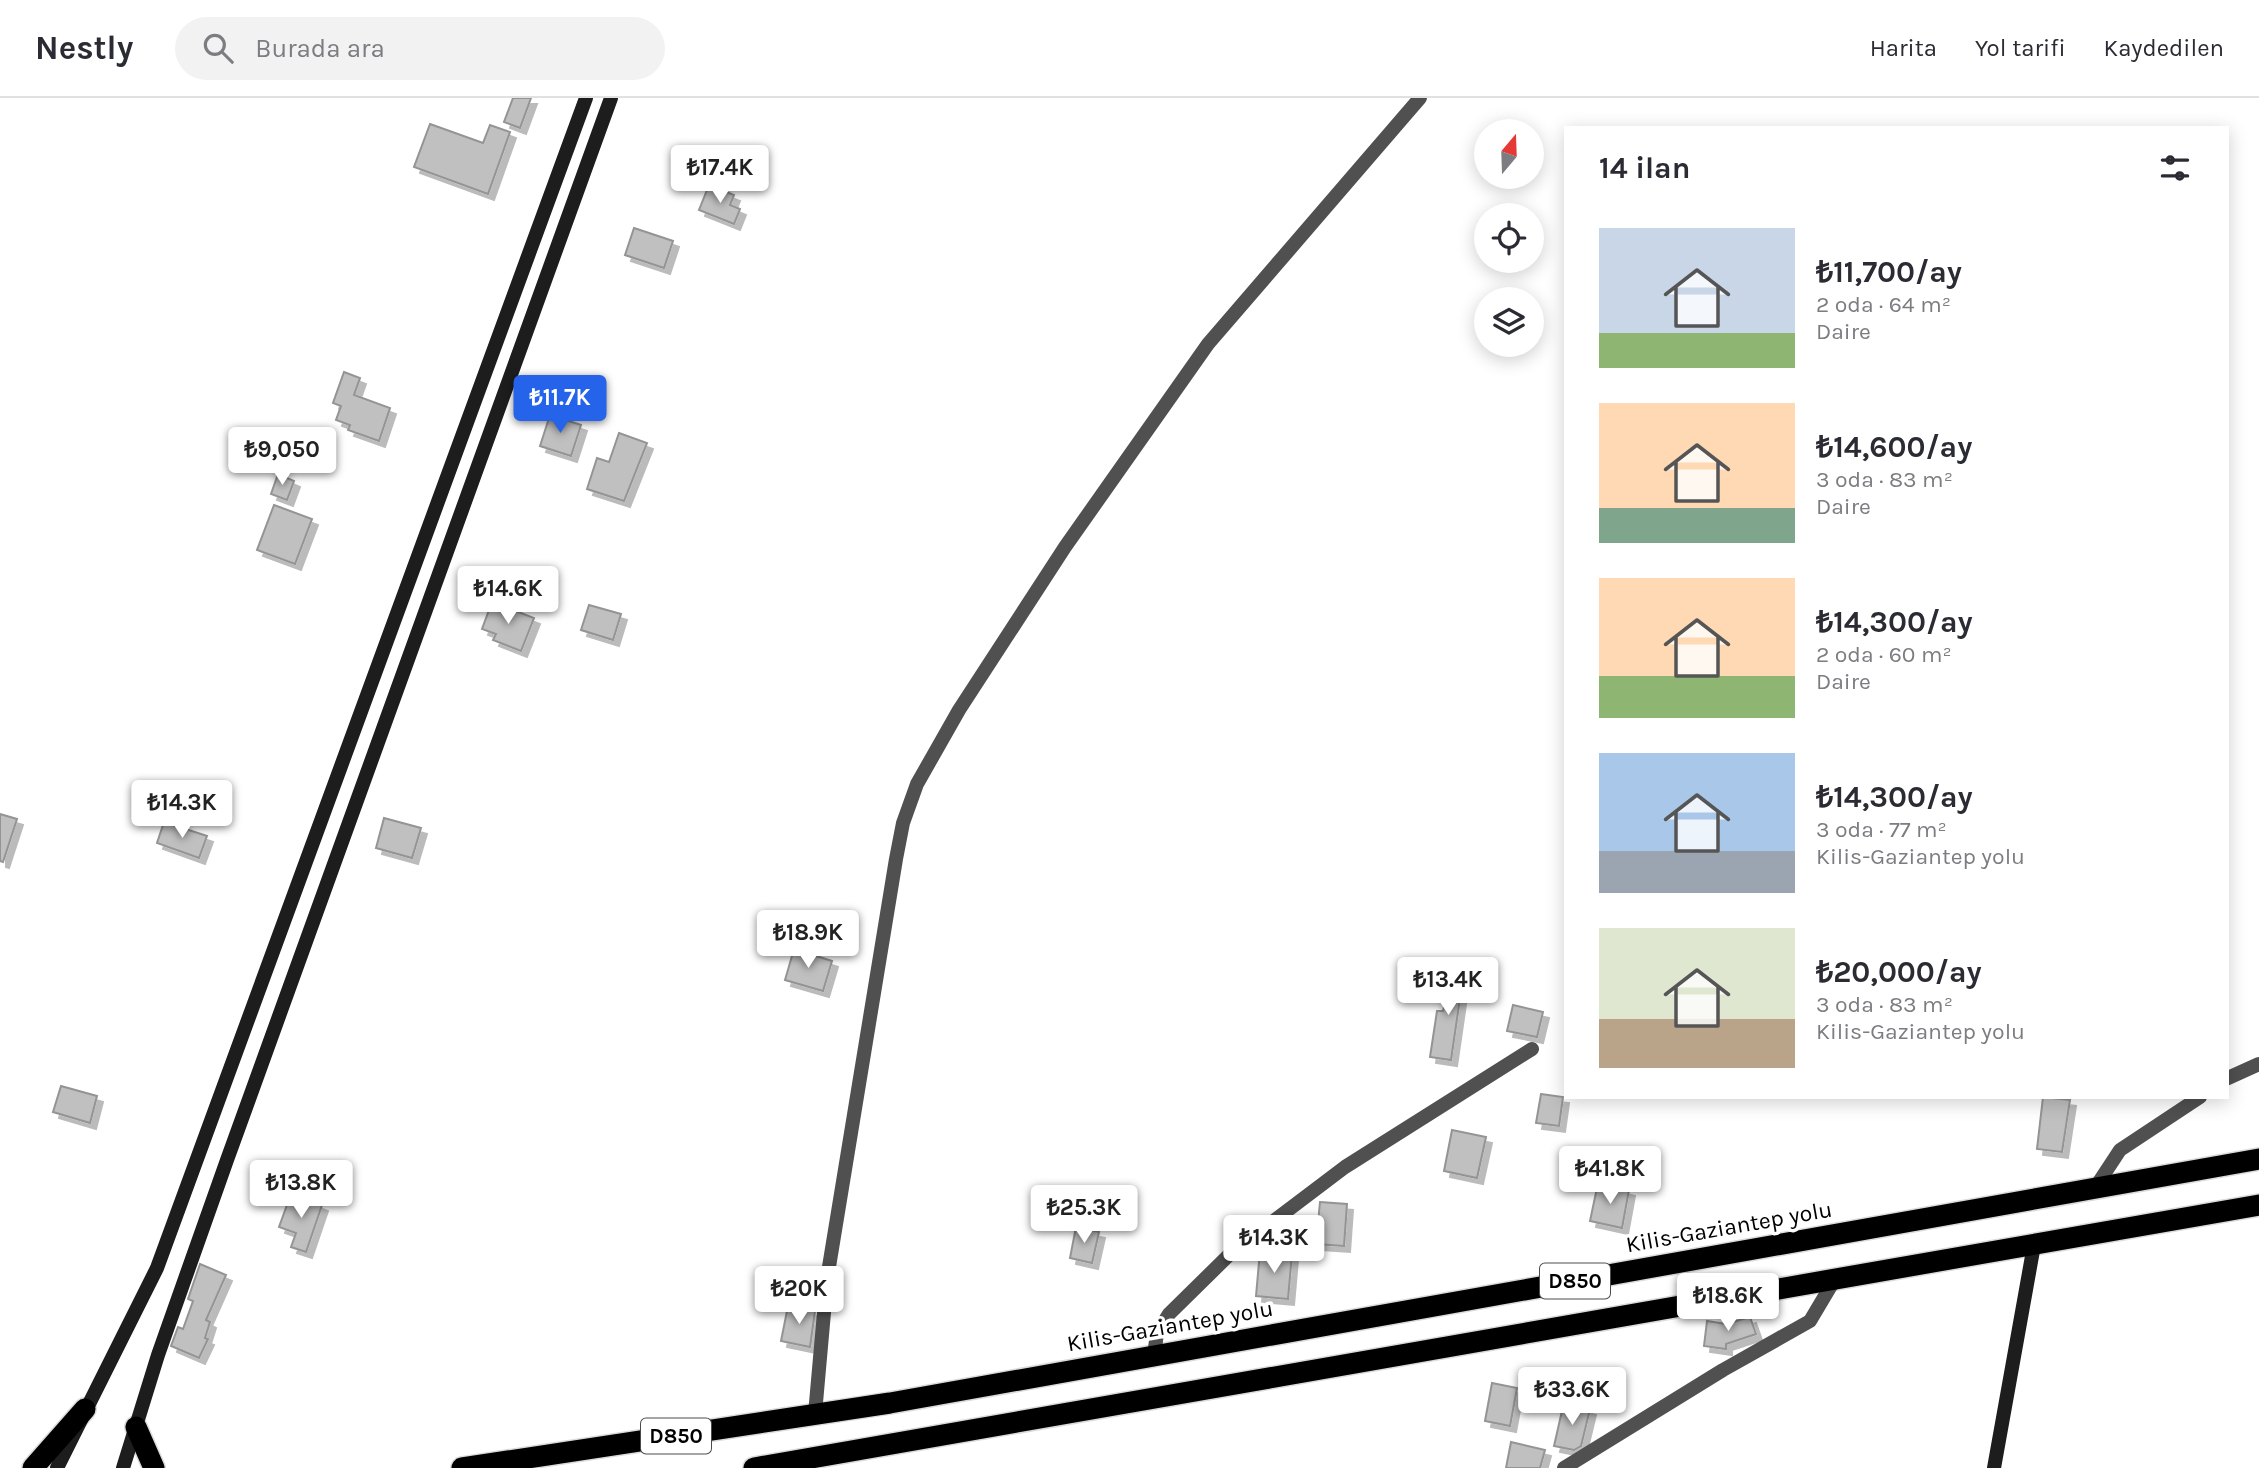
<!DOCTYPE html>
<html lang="tr">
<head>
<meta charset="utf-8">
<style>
	:root { --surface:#fff; --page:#f2f2f3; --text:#2b2b33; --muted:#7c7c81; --line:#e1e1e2; --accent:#2563eb }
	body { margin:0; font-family:Karla,sans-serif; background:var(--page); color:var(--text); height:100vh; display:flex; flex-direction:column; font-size:26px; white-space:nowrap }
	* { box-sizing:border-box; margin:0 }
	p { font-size:23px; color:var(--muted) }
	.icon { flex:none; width:38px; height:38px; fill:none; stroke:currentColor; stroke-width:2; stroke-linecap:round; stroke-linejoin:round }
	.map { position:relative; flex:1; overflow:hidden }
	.panel { position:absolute; left:1564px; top:28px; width:665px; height:973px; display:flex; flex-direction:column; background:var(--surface); border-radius:0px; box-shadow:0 4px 18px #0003 }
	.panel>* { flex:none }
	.needle { width:46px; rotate:19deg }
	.fabs { position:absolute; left:1474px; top:21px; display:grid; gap:14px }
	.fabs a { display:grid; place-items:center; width:70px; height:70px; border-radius:50%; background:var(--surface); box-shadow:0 4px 18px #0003; font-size:35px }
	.price { position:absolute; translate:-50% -60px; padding:0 16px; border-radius:7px; background:#fff; color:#222; font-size:23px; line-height:46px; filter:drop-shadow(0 2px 4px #0008) }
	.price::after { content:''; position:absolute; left:50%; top:42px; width:21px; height:16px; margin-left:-10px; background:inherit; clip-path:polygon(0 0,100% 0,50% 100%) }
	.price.active { background:var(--accent); color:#fff }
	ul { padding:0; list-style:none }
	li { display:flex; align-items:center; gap:21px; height:175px; padding:0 35px }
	li span { display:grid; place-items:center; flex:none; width:196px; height:140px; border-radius:0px; color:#555 }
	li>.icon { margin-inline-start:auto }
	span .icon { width:84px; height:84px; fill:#fffc; stroke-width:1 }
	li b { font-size:30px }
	h2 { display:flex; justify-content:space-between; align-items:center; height:84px; padding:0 35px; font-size:30px }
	header { display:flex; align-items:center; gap:42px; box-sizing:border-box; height:98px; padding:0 35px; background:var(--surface); border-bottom:2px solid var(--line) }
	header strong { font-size:33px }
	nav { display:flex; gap:38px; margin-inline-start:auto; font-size:24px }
	.search { width:490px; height:63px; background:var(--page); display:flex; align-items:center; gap:18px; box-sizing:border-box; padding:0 24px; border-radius:38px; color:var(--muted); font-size:26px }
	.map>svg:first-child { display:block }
	.building { fill:#c0c0c0; stroke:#949494; stroke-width:2; filter:url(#shadow) }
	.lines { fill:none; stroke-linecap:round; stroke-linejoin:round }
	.highway-casing { stroke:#dbdbdb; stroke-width:24 }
	.street { stroke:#505050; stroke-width:14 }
	.secondary { stroke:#1d1d1d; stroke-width:14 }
	.highway { stroke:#000; stroke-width:21 }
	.labels { text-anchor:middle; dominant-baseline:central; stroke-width:7; stroke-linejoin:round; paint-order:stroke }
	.shield { fill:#fff; stroke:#4c4c4c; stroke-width:2 }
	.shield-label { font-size:21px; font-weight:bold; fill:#000 }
	.street-label { font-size:23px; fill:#000; stroke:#fff }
</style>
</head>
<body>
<header>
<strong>Nestly</strong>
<div class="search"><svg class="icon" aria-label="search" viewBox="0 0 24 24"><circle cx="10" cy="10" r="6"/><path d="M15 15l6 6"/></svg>Burada ara</div>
<nav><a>Harita</a><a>Yol tarifi</a><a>Kaydedilen</a></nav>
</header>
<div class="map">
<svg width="2259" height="1370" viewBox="0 0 2259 1370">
	<defs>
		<filter id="shadow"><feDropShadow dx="6" dy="6" stdDeviation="0" flood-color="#0004"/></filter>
	</defs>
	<rect width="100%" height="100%" fill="#fff"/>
	<!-- building -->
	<g class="building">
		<polygon points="513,0 531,0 520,30 504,24"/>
		<polygon points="430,26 483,45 490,27 510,34 488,96 414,69"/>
		<polygon points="706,50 730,59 721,83 697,74"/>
		<polygon points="709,87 734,97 730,107 740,111 734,126 699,112"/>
		<polygon points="634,130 673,143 664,170 625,157"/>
		<polygon points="344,274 360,280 354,297 390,310 379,343 348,332 350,327 336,322 341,308 333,305"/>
		<polygon points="550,317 581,327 571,358 540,348"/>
		<polygon points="619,335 647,345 624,403 587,391 597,360 609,364"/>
		<polygon points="278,376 294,383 287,402 271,396"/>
		<polygon points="274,407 312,421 295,466 257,452"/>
		<polygon points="492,504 534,520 521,553 493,542 496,536 482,531"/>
		<polygon points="589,507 621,516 613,542 581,532"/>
		<polygon points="0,716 17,721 3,764 0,763"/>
		<polygon points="384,720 421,730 412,760 376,750"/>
		<polygon points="164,724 207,738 199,760 157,745"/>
		<polygon points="794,851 832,863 823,893 785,882"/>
		<polygon points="1454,864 1465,866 1451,962 1430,959 1437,913 1443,913"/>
		<polygon points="1513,907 1543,914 1537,939 1507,933"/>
		<polygon points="61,988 97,998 90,1025 53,1014"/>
		<polygon points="1541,996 1563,999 1559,1028 1536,1025"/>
		<polygon points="2043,999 2070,1002 2062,1054 2037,1051"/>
		<polygon points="1452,1032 1486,1039 1477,1080 1444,1073"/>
		<polygon points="1598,1085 1629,1092 1622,1130 1590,1123"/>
		<polygon points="291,1096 322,1107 306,1154 291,1149 296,1135 279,1129"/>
		<polygon points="1320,1104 1347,1106 1344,1148 1316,1146"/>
		<polygon points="1076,1129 1099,1134 1092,1165 1070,1160"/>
		<polygon points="1260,1153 1292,1156 1288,1201 1256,1198"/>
		<polygon points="200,1166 226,1177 206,1222 210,1224 205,1240 208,1241 199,1260 171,1248 178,1229 183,1231 193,1203 188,1201"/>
		<polygon points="788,1208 815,1213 810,1249 781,1243"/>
		<polygon points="1750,1219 1756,1236 1726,1246 1726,1251 1704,1248 1707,1223 1726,1226"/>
		<polygon points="1492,1285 1517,1290 1510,1328 1485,1323"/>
		<polygon points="1564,1304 1590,1311 1581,1348 1574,1352 1554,1348"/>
		<polygon points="1511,1344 1545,1352 1540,1370 1506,1370"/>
	</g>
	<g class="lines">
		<defs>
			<g id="highway">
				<polyline points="136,1329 154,1370"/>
				<polyline points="33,1370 85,1311"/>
				<polyline points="462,1370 890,1305 2259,1061"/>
				<polyline points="754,1370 2259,1107"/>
			</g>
		</defs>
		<!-- highway casing -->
		<use href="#highway" class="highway-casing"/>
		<!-- street -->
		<g class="street">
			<polyline points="2228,980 2259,966"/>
			<polyline points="2095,1090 2120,1052 2200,999"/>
			<polyline points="1154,1258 1157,1235 1169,1216 1230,1156 1345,1069 1532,951"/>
			<polyline points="815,1316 827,1181 896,761 903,725 917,686 959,612 1065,449 1208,246 1420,0"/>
			<polyline points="1564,1370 1723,1272 1810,1223 1835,1181"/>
		</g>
		<!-- secondary -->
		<g class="secondary">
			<polyline points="57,1370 157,1170 586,0"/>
			<polyline points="123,1370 158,1257 227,1062 611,0"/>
			<polyline points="1994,1370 2034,1147"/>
		</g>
		<!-- highway -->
		<use href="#highway" class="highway"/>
	</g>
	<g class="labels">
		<!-- shield labels -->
		<g class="shield">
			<rect x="1540" y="1165.5" width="70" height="35" rx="5"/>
			<rect x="641" y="1320.5" width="70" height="35" rx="5"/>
		</g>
		<g class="shield-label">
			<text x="1575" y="1183">D850</text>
			<text x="676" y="1338">D850</text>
		</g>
		<!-- street labels -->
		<g class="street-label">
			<text transform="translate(1729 1129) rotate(-10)">Kilis-Gaziantep yolu</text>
			<text transform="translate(1170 1228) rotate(-10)">Kilis-Gaziantep yolu</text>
		</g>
	</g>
</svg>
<div class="fabs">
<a><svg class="needle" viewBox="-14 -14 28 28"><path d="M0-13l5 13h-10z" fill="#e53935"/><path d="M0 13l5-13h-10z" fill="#7c7c81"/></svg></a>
<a><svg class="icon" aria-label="locate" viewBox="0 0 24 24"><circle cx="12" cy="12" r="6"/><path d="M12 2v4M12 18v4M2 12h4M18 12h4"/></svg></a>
<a><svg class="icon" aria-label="layers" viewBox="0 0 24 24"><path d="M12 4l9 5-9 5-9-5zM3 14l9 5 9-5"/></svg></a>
</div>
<b class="price" style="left:720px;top:107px">₺17.4K</b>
<b class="price active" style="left:560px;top:337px">₺11.7K</b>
<b class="price" style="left:282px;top:389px">₺9,050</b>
<b class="price" style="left:508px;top:528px">₺14.6K</b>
<b class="price" style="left:182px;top:742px">₺14.3K</b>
<b class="price" style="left:808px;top:872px">₺18.9K</b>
<b class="price" style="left:1448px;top:919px">₺13.4K</b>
<b class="price" style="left:1610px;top:1108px">₺41.8K</b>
<b class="price" style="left:301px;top:1122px">₺13.8K</b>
<b class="price" style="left:1084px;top:1147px">₺25.3K</b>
<b class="price" style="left:1274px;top:1177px">₺14.3K</b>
<b class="price" style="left:799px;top:1228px">₺20K</b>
<b class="price" style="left:1728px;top:1235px">₺18.6K</b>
<b class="price" style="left:1572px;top:1329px">₺33.6K</b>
<section class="panel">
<h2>14 ilan<svg class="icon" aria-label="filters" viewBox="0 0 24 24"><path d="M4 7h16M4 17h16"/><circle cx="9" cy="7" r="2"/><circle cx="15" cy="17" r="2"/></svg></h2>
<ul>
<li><span style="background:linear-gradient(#c9d6e8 75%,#8fb573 0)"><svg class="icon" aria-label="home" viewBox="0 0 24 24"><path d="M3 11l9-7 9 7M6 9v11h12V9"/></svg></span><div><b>₺11,700/ay</b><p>2 oda · 64 m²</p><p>Daire</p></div></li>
<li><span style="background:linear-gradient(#ffd9b3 75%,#7fa58c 0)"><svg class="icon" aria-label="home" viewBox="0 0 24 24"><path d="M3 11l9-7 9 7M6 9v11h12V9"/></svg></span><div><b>₺14,600/ay</b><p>3 oda · 83 m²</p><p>Daire</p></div></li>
<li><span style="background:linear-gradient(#ffd9b3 70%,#8fb573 0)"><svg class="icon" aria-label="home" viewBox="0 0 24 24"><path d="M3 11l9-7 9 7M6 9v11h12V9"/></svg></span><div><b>₺14,300/ay</b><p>2 oda · 60 m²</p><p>Daire</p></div></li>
<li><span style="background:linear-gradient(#a9c7e8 70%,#9aa5b1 0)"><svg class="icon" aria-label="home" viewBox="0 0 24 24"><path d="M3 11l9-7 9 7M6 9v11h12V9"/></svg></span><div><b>₺14,300/ay</b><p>3 oda · 77 m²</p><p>Kilis-Gaziantep yolu</p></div></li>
<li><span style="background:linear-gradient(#dfe7d0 65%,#b9a48a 0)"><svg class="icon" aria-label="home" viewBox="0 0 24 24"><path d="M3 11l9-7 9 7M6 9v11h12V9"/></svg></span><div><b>₺20,000/ay</b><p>3 oda · 83 m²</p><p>Kilis-Gaziantep yolu</p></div></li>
</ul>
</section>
</div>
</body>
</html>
